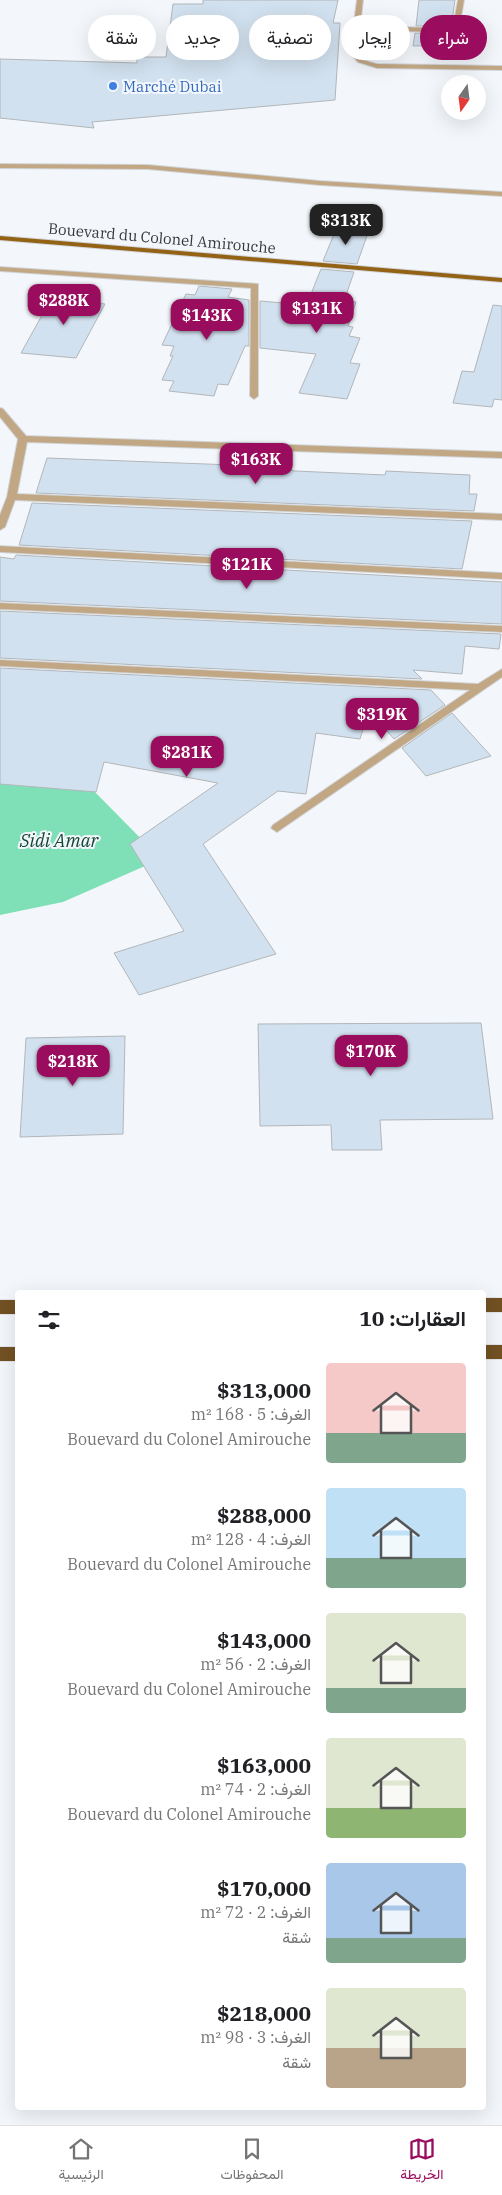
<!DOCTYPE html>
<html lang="ar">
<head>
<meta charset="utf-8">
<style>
	:root { --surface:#fff; --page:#f6f6f6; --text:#202124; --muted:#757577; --line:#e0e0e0; --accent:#9a0d5e }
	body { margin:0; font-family:"IBM Plex Serif",Vazirmatn,serif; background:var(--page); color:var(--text); direction:rtl; height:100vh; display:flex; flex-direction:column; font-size:19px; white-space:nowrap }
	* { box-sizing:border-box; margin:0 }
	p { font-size:16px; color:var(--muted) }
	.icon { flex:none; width:28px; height:28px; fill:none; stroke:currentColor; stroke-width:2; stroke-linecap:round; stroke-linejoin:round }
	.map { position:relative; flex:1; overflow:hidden; direction:ltr }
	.sheet { position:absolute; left:15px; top:1290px; width:471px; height:820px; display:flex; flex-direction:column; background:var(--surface); border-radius:5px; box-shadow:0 5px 20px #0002; direction:rtl }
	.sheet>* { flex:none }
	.hud { position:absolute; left:15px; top:15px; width:472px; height:45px; direction:rtl; display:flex; gap:10px }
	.needle { width:32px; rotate:194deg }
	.tools { position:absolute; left:441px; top:75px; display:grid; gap:10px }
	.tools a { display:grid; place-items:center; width:45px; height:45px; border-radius:50%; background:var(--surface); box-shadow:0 5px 20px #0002; font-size:25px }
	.price { position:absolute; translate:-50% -42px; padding:0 11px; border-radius:10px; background:var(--accent); color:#fff; font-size:16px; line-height:32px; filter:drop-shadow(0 1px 2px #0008) }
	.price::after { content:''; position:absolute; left:50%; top:30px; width:15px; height:11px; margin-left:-8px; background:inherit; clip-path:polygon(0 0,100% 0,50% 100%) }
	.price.current { background:#222; color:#fff }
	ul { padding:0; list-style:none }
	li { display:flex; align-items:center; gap:15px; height:125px; padding:0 20px }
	li span { display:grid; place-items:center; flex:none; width:140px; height:100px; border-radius:5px; color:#555 }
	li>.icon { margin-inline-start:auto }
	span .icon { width:60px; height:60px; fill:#fffc; stroke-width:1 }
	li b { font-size:21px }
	h2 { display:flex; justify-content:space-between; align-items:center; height:60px; padding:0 20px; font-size:21px }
	.chip { padding:0 18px; border-radius:22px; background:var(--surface); box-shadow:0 5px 20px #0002; font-size:18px; line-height:45px }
	.chip.current { background:var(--accent); color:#fff }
	.tab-bar { display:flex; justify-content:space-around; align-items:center; height:70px; border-top:1px solid var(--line); background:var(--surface); font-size:14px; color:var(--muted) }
	.tab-bar a { display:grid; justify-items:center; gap:2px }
	.tab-bar .current { color:var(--accent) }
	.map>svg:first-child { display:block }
	.green { fill:#7fe0b7 }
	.building { fill:#d2e1ef; stroke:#b2b6b9 }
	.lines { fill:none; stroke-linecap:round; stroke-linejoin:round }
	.minor-casing { stroke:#d1d5d8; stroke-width:2 }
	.major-casing { stroke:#d1d5d8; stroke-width:2 }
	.highway-casing { stroke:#d1d5d8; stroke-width:1 }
	.minor { fill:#c2a784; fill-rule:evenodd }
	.major { fill:#936214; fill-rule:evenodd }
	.highway { fill:#725123; fill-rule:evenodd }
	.shop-dot { fill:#3f7fe0; stroke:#f3f7fb; stroke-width:2 }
	.labels { text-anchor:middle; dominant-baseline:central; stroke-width:4; stroke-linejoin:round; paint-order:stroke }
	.far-shop-label { font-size:15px; fill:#366cbe; stroke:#f3f7fb; text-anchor:start }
	.far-street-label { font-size:15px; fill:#373839; stroke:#f3f7fb }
	.park-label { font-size:18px; font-style:italic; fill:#144633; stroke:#f3f7fb }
</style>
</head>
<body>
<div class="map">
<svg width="502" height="2125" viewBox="0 0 502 2125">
	<rect width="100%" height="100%" fill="#f3f7fb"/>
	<!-- green -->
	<polygon class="green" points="0,712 17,713 161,859 63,902 0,915"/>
	<!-- building -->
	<g class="building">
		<polygon points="203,0 338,0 333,23 340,23 335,100 92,122 94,128 0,118 0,59 137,63 137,57 166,57 173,4 203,4"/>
		<polygon points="419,0 455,0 452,21 437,26 416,26"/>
		<polygon points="452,31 450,45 413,46 415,33 437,34"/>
		<polygon points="337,227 369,230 357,264 323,261"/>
		<polygon points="321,269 354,272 344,301 356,302 348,326 353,327 349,336 360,338 350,363 360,364 347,399 299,393 316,354 260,348 260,301 296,304 299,298 309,299"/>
		<polygon points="199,286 232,289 228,297 249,300 249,346 245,346 228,385 218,384 214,396 169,391 174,381 162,380 173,356 170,356 174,346 162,345 186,294 195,295"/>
		<polygon points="55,292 99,297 95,303 105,304 76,358 21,353"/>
		<polygon points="493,305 502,306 502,400 494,399 492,407 453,403 462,371 474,372"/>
		<polygon points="47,458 259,466 295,471 385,475 386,471 470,475 469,494 477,494 474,511 36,493"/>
		<polygon points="32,503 472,521 462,569 19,545"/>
		<polygon points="16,555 502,582 502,624 0,601 0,557 14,559"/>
		<polygon points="0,611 501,634 499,649 465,646 462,674 413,670 422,679 0,658"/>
		<polygon points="0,668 431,690 445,705 394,739 369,710 360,739 316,733 306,794 278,791 203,844 276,954 139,995 114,953 184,931 130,844 218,783 104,762 96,792 0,784"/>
		<polygon points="452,713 491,756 426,776 402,748"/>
		<polygon points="481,1023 493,1119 380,1120 382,1150 332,1150 331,1125 260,1126 258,1024"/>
		<polygon points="125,1036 123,1134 20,1137 26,1038"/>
	</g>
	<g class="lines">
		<defs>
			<g id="minor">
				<polygon points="357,0 363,0 360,26 437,28 451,25 454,22 458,0 464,0 460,22 455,28 437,32 359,30 356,53 362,60 377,64 502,66 502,70 377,68 358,62 350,53"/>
				<polygon points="0,164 148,165 320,181 502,192 502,196 320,185 148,169 0,168"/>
				<polygon points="0,267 258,284 258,396 254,399 250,396 251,288 0,271"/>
				<polygon points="0,408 3,409 26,436 502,452 502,458 27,442 17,494 502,514 502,520 15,500 5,527 0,530 0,515 7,497 18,439 0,417"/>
				<polygon points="0,546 502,573 502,579 0,552"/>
				<polygon points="0,603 502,626 502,632 0,609"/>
				<polygon points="0,660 478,684 502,669 502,677 277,832 271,828 273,825 470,690 0,666"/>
			</g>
			<polygon id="major" points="0,236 502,278 502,282 0,240"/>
			<g id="highway">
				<rect x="484" y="1298" width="18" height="14"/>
				<rect x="0" y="1300" width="18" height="14"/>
				<rect x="484" y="1345" width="18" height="14"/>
				<rect x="0" y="1347" width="18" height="14"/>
			</g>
		</defs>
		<!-- minor casing -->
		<use href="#minor" class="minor-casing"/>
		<!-- major casing -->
		<use href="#major" class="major-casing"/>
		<!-- highway casing -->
		<use href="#highway" class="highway-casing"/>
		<!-- minor -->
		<use href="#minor" class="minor"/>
		<!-- major -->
		<use href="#major" class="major"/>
		<!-- highway -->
		<use href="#highway" class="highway"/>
	</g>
	<!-- markers -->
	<circle class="shop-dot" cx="113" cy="86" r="5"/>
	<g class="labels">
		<!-- far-shop labels -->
		<g class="far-shop-label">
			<text x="123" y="86">Marché Dubai</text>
		</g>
		<!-- far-street labels -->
		<g class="far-street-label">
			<text transform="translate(162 238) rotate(5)">Bouevard du Colonel Amirouche</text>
		</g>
		<!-- park labels -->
		<g class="park-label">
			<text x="59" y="840">Sidi Amar</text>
		</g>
	</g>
</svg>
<div class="tools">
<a><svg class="needle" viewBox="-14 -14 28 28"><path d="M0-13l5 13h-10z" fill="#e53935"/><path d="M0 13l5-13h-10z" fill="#757577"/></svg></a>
</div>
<b class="price current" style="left:346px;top:246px">$313K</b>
<b class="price" style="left:64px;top:326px">$288K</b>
<b class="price" style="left:317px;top:334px">$131K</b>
<b class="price" style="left:207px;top:341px">$143K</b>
<b class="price" style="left:256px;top:485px">$163K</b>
<b class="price" style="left:247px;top:590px">$121K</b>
<b class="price" style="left:382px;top:740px">$319K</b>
<b class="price" style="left:187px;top:778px">$281K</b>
<b class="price" style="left:371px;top:1077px">$170K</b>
<b class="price" style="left:73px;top:1087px">$218K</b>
<div class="hud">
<a class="chip current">شراء</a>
<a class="chip">إيجار</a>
<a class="chip">تصفية</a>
<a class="chip">جديد</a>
<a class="chip">شقة</a>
</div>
<section class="sheet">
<h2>العقارات: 10<svg class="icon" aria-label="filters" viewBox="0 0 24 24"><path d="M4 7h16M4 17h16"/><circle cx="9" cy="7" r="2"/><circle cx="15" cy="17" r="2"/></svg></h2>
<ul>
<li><span style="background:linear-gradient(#f6c9c9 70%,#7fa58c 0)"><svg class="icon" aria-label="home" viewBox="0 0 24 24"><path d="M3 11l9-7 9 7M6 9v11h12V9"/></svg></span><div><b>$313,000</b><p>الغرف: 5 · 168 m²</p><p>Bouevard du Colonel Amirouche</p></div></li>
<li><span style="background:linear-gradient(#bfe0f5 70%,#7fa58c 0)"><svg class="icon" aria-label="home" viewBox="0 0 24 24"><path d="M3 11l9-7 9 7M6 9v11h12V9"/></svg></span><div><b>$288,000</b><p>الغرف: 4 · 128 m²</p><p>Bouevard du Colonel Amirouche</p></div></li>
<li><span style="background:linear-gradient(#dfe7d0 75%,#7fa58c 0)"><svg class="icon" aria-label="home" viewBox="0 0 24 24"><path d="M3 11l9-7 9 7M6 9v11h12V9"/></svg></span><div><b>$143,000</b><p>الغرف: 2 · 56 m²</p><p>Bouevard du Colonel Amirouche</p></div></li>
<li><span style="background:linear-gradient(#dfe7d0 70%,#8fb573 0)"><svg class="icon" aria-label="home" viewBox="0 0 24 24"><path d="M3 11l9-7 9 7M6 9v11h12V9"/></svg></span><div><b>$163,000</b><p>الغرف: 2 · 74 m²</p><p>Bouevard du Colonel Amirouche</p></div></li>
<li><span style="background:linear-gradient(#a9c7e8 75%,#7fa58c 0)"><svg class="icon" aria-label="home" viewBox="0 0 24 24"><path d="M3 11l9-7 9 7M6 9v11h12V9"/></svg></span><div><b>$170,000</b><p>الغرف: 2 · 72 m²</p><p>شقة</p></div></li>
<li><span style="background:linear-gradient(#dfe7d0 60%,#b9a48a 0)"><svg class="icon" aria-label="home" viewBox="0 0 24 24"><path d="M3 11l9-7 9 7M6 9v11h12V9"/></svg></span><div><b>$218,000</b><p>الغرف: 3 · 98 m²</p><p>شقة</p></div></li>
</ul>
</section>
</div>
<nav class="tab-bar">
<a class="current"><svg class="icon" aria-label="map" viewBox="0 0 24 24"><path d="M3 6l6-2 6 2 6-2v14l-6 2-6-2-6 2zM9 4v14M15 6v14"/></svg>الخريطة</a>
<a><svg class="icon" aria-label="saved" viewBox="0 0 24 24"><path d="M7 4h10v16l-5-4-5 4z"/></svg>المحفوظات</a>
<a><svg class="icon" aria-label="home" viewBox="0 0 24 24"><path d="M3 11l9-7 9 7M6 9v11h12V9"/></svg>الرئيسية</a>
</nav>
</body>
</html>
